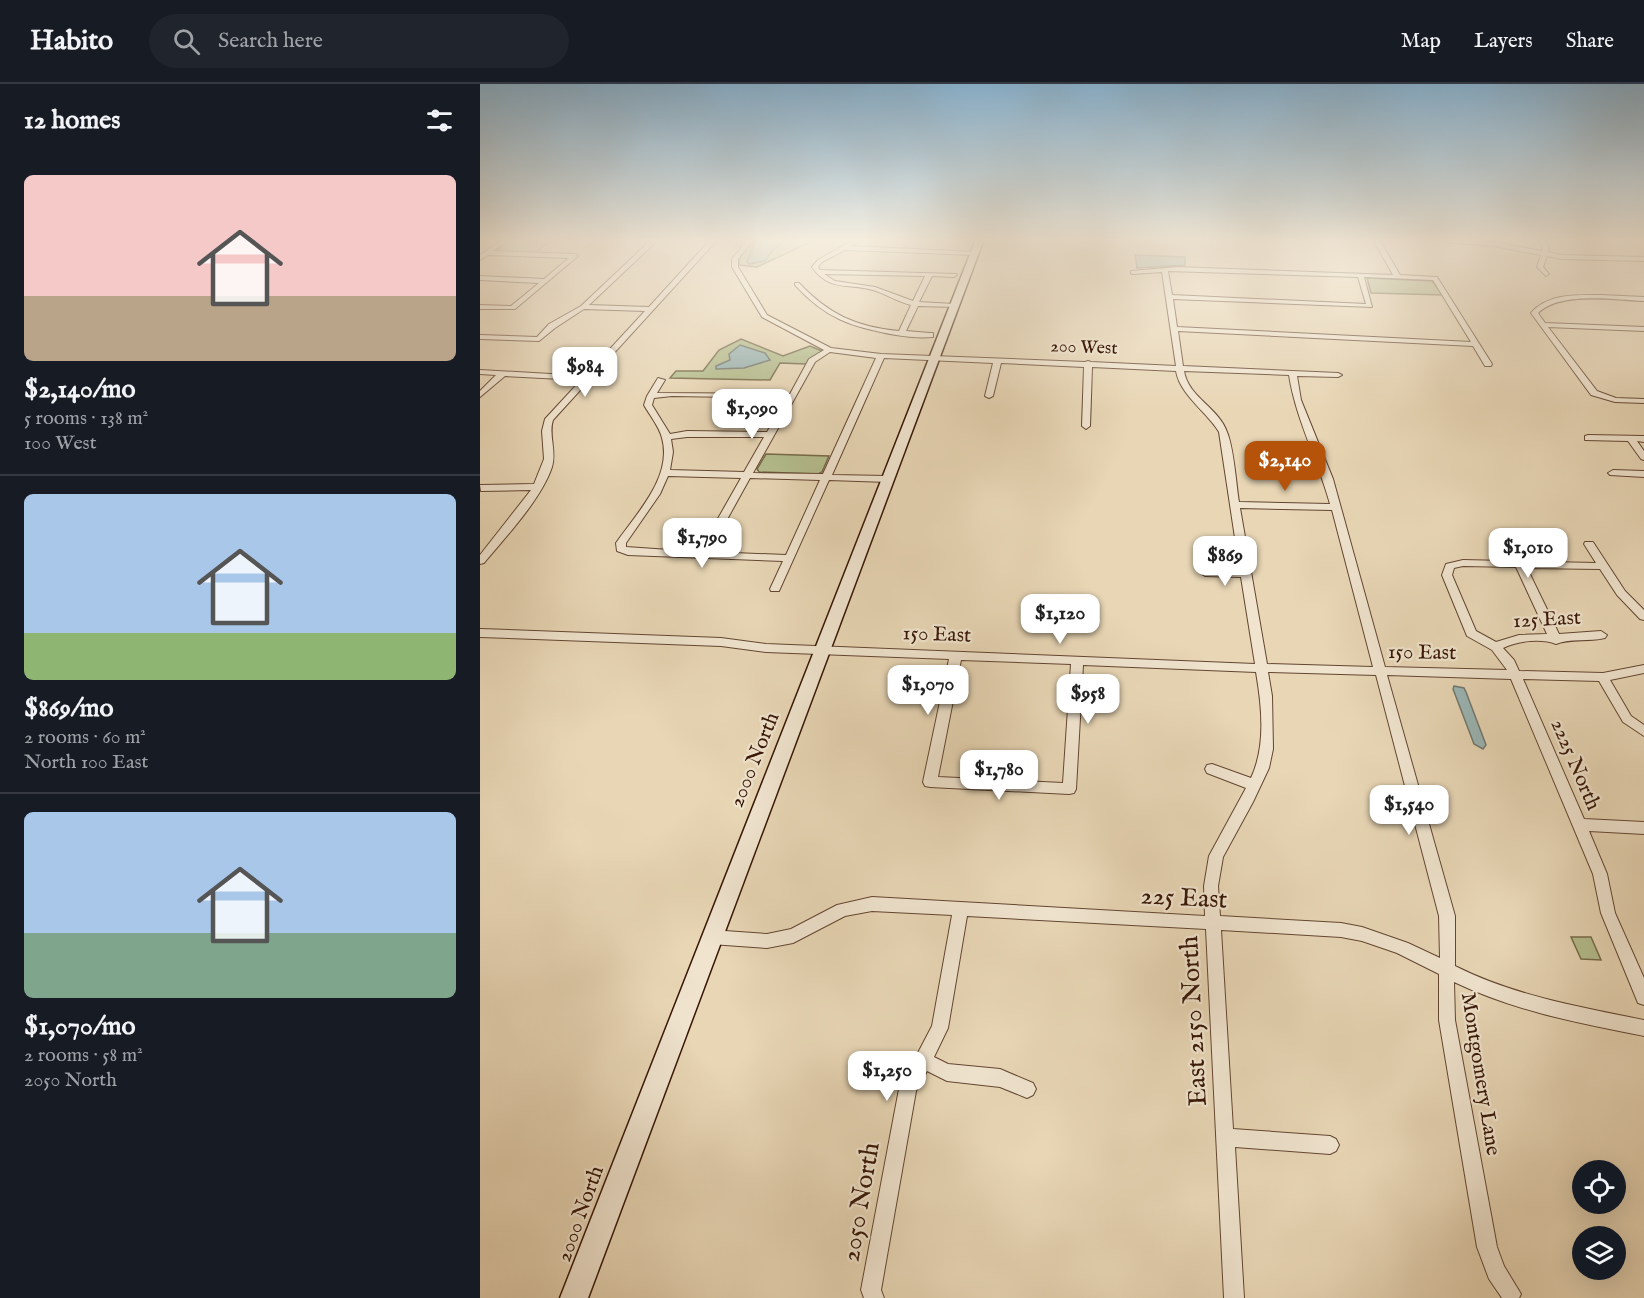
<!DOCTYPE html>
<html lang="en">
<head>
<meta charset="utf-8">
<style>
	:root { --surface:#171b24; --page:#20242c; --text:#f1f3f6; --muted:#9ea1a6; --line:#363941; --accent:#b45309 }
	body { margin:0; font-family:"IM FELL English",serif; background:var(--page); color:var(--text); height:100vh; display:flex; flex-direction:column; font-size:22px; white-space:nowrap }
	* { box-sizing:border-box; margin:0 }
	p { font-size:20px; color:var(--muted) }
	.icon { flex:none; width:33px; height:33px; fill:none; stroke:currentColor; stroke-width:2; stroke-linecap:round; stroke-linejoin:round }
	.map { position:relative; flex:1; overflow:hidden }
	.drawer { display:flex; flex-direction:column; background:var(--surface); width:480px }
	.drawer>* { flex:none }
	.tools { position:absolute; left:1092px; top:1076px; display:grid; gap:12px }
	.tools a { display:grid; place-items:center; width:54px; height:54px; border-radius:50%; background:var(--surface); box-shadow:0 6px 24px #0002; font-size:30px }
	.price { position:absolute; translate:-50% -51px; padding:0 14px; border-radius:12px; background:#fff; color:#222; font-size:20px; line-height:39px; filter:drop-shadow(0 2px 3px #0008) }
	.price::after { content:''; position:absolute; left:50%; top:36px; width:18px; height:14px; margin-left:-9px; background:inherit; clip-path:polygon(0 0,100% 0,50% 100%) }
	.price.current { background:var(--accent); color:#fff }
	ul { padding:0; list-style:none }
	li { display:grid; align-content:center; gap:12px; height:318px; padding:0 24px }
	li+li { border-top:2px solid var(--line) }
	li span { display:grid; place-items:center; height:186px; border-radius:9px; color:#555 }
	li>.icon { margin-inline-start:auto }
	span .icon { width:108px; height:108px; fill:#fffc; stroke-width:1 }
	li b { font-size:26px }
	h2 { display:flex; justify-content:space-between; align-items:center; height:72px; padding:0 24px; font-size:26px }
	header { display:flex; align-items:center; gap:36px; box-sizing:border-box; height:84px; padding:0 30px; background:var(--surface); border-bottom:2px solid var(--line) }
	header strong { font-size:28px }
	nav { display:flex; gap:33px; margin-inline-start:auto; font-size:21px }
	.search { width:420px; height:54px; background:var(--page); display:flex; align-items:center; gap:15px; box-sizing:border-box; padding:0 21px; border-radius:33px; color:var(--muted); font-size:22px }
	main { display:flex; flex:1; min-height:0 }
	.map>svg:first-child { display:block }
	.green { fill:#b4be8e; stroke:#766a4a; stroke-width:1.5 }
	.water { fill:#9ab7b7; stroke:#727770; stroke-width:1.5 }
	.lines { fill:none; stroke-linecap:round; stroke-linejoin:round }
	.street-casing { stroke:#634631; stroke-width:2 }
	.secondary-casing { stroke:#371605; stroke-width:3 }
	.street { fill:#f0e4cf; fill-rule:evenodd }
	.secondary { fill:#f0e4cf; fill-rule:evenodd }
	.labels { text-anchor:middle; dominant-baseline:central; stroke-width:4.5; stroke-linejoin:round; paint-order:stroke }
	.far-street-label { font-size:18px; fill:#371605; stroke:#f0e4cf }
	.street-label { font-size:21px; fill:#371605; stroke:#f0e4cf }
	.near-street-label { font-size:26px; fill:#371605; stroke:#f0e4cf }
</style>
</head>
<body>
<header>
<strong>Habito</strong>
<div class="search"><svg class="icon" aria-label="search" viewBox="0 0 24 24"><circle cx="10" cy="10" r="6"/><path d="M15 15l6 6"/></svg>Search here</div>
<nav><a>Map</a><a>Layers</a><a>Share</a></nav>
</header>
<main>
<section class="drawer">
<h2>12 homes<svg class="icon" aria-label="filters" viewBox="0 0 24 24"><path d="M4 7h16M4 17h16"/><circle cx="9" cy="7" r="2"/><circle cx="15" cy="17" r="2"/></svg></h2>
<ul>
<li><span style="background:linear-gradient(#f6c9c9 65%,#b9a48a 0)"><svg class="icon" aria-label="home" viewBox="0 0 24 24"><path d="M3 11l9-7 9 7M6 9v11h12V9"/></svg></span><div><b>$2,140/mo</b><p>5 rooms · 138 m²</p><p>100 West</p></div></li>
<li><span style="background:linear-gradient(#a9c7e8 75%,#8fb573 0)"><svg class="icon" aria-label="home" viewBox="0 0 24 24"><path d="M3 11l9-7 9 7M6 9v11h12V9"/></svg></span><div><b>$869/mo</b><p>2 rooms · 60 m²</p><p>North 100 East</p></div></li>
<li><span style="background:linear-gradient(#a9c7e8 65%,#7fa58c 0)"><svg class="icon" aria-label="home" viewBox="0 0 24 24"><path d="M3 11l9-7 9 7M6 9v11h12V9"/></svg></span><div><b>$1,070/mo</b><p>2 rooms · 58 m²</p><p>2050 North</p></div></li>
</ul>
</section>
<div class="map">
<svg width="1164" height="1214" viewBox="0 0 1164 1214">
	<rect width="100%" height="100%" fill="#e8d6b5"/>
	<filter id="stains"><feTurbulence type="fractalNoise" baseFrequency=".00333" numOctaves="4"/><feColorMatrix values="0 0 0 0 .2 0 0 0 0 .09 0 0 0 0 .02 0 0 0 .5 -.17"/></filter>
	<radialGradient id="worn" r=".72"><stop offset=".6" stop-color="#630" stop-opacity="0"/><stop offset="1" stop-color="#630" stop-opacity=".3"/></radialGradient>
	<!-- green -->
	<g class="green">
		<polygon points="31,155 73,155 55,169 14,168"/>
		<polygon points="274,155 325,155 333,157 277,183 259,181 259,175"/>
		<polygon points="887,194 952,197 963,211 891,209"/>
		<polygon points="261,255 303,272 330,262 342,267 326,280 300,279 290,296 190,294 196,287 223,287 239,266"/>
		<polygon points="286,370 349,372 342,388 338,390 279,388 277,385"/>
		<polygon points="1091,853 1111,853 1121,876 1101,875"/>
	</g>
	<!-- water -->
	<g class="water">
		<polygon points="276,155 306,155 306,156 292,167 285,177 269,180 267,178"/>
		<polygon points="655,171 705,173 705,181 657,184"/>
		<polygon points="260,261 285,269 290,276 264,284 236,285 236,282 250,276 249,270"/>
		<polygon points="974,602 984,604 986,608 1006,661 1003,665 994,660 973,605"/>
	</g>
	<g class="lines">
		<defs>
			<g id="street">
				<polygon points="23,155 30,155 13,167 95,170 98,172 35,225 0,225 0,221 31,222 59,199 0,196 0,192 64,195 89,174 8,171 0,176 0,171"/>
				<path d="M172,155H179L109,221L169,223L231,155H238L73,336C68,351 77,367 72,383C62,414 25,454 4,479L0,480V471L51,406L1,407L0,401L54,400L64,375L62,347L65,335L101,296L25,292L0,313V307L16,291L0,290V286L105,292L165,227L104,225L75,244L59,257L0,255V251L57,253L69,240L101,222Z"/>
				<path d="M268,155H274L258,175V183L287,231L351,264L401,270L605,278L608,277L611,278L696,282L682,188L653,190L651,189V187L697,183L913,191L893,155H899L920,191L957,193L1012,280L1011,282H1005L993,262L698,247L703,282L858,289L862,291L858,293L817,292L821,316L853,395L905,583L1027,586L1012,566L987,552L962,491L966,480L983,476L1116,479L1104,460L1105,458H1113L1145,507L1164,526V536L1160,535L1137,511L1120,485L1047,484L1079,550L1121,547L1127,551L1125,554C1109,558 1090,554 1076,560C1061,554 1038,557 1023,564L1034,576L1039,587L1123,589L1164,581V589L1130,596L1151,632L1164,641V652L1143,638L1119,597L1043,595L1104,735L1164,738V750L1109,747L1127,790L1135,829L1164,894V921L1158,919L1121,829L1113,790L1031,595L907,591L975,832V882C1035,912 1099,923 1164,936V952C1098,939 1035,927 974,898L975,936L1017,1163L1024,1182L1041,1210L1039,1214H1022L1009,1195L997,1163L959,936V890L917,869L882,857L861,853L741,846L753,1045L850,1052L856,1055L859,1061L856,1067L850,1070L755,1063L764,1214H744L726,845L487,832L468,944L454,973L468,980L520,985L553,999L556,1005L553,1011L547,1014L520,1003L467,997L447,987L436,1007L401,1206L404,1214H384L381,1206L419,1005L452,942L472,831L392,827L365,832L313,859L287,864L231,860L226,858L223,853L226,848L231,846L287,850L311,845L357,821L392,813L725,832L724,802L729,772L766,704L727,689L725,685L727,681L732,680L771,694C786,662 782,623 776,588L603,581L596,705L594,709L589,710L450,703L445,702L443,698L469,575L286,568L241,562L0,553V545L241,554L286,560L775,580L761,493L725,492L720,489L725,486L760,487L739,348C727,328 700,311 696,287L612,283L610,342L606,345L602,342L604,283L521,279L513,312L509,314L505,312L513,279L404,274L352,391L408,392L413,395L408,398L349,396L299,507H291L290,505L303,477L148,471L137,467L136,459C156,430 193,393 182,354C179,342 170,332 164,321L167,312L178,294L185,296L177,309L310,310L329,275L344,266L282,233L252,183V175ZM688,187L878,193L886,220L692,211ZM884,193L953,196L991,258L697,243L693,215L892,223ZM350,268L396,274L343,390L273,389L335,278ZM704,287L809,291C816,336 838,376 850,420L759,418C756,399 754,365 747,348C739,324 708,313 704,287ZM192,312L307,314L287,348L207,347L190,350L172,321L174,314ZM207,353H284L264,388L190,386L193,368L191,355ZM188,392L261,394L219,468L146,463V459L180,410ZM270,394L340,396L306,471L229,468ZM760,424L852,426L893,583L787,580ZM983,482L1036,483L1067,550L1039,551L1016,558L996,547L972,491L974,484ZM481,576L591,580L583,699L458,693ZM788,588L896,591L959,832L960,874L928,859L882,843L861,839L740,832L738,802L743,773L773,718L789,684L793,665L792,612Z"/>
				<path d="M375,155H383L371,162L496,168L494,171L365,166L342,178L338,183L340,186L476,190L477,191L474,193L452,192L439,218L474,220L476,221V223L438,222L426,247L450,249H453V253C441,254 427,253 416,251C372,243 346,235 315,201V199H319C348,230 376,243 419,247L431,221C418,218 408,211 396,207C370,198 350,209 332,183L338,176ZM344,190L445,192L433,217L395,203L355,197Z"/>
				<polygon points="924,155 1014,158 1062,167 1063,164 1058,155 1064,155 1069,164 1068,168 1082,171 1164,173 1164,177 1082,175 1067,172 1063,183 1069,190 1066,192 1057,183 1061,171 1014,162"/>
				<path d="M1121,211L1164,213V217C1134,216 1081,207 1058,229L1065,239L1164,243V247L1068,243L1117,307L1136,314L1164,315V319L1135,318L1111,311L1051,229C1068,209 1097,211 1121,211Z"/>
				<polygon points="1108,351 1164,352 1164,358 1157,357 1164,367 1164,376 1161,375 1148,357 1105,356 1105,352"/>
				<polygon points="1133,386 1164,387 1164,393 1130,391 1128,389"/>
			</g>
			<polygon id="secondary" points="496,155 504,155 108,1214 80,1214"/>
		</defs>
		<!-- street casing -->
		<use href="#street" class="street-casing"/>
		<!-- secondary casing -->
		<use href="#secondary" class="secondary-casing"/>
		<!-- street -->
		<use href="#street" class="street"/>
		<!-- secondary -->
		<use href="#secondary" class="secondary"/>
	</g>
	<!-- sky -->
	<linearGradient id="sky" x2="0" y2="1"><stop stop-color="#89b5d4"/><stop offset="0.48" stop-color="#f5edde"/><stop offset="1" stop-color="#f5edde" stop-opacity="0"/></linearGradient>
	<rect width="1164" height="325" fill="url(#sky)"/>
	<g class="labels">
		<!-- far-street labels -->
		<g class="far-street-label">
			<text transform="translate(604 264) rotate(2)">200 West</text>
		</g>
		<!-- street labels -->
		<g class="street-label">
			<text transform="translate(1067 536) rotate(-3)">125 East</text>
			<text transform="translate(457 551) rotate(2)">150 East</text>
			<text transform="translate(942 569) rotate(1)">150 East</text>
			<text transform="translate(275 676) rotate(-68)">2000 North</text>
			<text transform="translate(1095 681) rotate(67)">2225 North</text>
			<text transform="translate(1000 990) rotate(81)">Montgomery Lane</text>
			<text transform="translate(101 1130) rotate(-70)">2000 North</text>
		</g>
		<!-- near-street labels -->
		<g class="near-street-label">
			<text transform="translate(704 814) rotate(3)">225 East</text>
			<text transform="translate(714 937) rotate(-93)">East 2150 North</text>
			<text transform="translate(381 1118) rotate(-80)">2050 North</text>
		</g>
	</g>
	<rect width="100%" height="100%" filter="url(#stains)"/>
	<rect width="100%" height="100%" fill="url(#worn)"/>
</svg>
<div class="tools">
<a><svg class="icon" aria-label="locate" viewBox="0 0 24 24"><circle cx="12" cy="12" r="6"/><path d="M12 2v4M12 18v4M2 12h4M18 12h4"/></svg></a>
<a><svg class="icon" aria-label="layers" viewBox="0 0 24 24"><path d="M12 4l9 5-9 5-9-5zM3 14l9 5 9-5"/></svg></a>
</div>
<b class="price" style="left:105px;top:314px">$984</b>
<b class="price" style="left:272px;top:356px">$1,090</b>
<b class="price current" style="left:805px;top:408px">$2,140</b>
<b class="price" style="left:222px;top:485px">$1,790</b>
<b class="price" style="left:1048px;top:495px">$1,010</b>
<b class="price" style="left:745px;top:503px">$869</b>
<b class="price" style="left:580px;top:561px">$1,120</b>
<b class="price" style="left:448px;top:632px">$1,070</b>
<b class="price" style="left:608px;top:641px">$958</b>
<b class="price" style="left:519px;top:717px">$1,780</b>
<b class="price" style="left:929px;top:752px">$1,540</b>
<b class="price" style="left:407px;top:1018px">$1,250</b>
</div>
</main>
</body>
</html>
